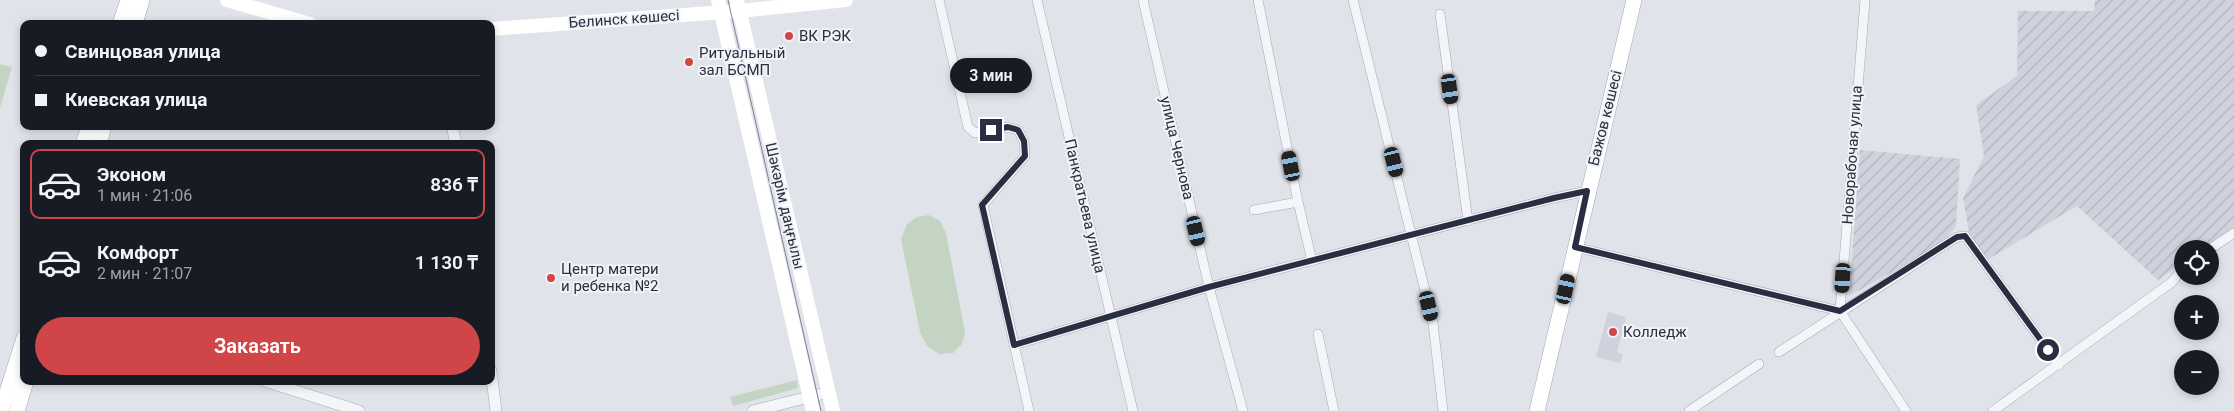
<!DOCTYPE html>
<html lang="ru">
<head>
<meta charset="utf-8">
<style>
	:root { --surface:#171b24; --page:#20242c; --text:#f1f3f6; --muted:#9ea1a6; --line:#363941; --accent:#d04548 }
	body { margin:0; font-family:Roboto,sans-serif; background:var(--page); color:var(--text); height:100vh; display:flex; flex-direction:column; font-size:19px; white-space:nowrap }
	* { box-sizing:border-box; margin:0 }
	p { font-size:16px; color:var(--muted) }
	.icon { flex:none; width:28px; height:28px; fill:none; stroke:currentColor; stroke-width:2; stroke-linecap:round; stroke-linejoin:round }
	.map { position:relative; flex:1; overflow:hidden }
	.sheet { position:absolute; left:20px; top:140px; width:475px; height:245px; display:flex; flex-direction:column; background:var(--surface); border-radius:10px; box-shadow:0 2px 8px #0003 }
	.sheet>* { flex:none }
	.top-card { position:absolute; left:20px; top:20px; width:475px; height:110px; border-radius:10px; box-shadow:0 2px 8px #0003; display:grid; align-content:center; height:110px; padding:0 15px; background:var(--surface) }
	.controls { position:absolute; left:2174px; top:240px; display:grid; gap:10px }
	.controls a { display:grid; place-items:center; width:45px; height:45px; border-radius:50%; background:var(--surface); box-shadow:0 2px 8px #0003; font-size:25px }
	.end { position:absolute; width:22px; height:22px; margin:-11px; border:6px solid #292f42; background:#fff; box-shadow:0 0 0 2px #fff }
	.from { border-radius:50% }
	.bubble { position:absolute; height:35px; border-radius:18px; background:var(--surface); box-shadow:0 2px 8px #0003; font-size:16px; font-weight:600; line-height:35px; text-align:center }
	.car { position:absolute; width:15px; height:30px; margin:-15px -8px; border-radius:6px; box-shadow:0 0 4px 1px #0007; background:linear-gradient(#222 24%,#8ab4d8 0 40%,#222 0 76%,#8ab4d8 0 86%,#222 0) }
	.top-card b { display:flex; align-items:center; gap:18px; height:48px; font-size:19px }
	.top-card b+b { border-top:1px solid var(--line) }
	.top-card i { width:12px; height:12px; background:var(--text) }
	ul { padding:9px 0 0; list-style:none }
	li { display:flex; align-items:center; gap:15px; height:70px; margin:0 10px 8px; padding:0 5px; border:2px solid transparent; border-radius:10px }
	li div { flex:1 }
	li b { display:block; font-size:19px }
	li em { font-style:normal; font-weight:600 }
	li.on { border-color:var(--accent) }
	li>.icon { width:45px; height:45px; stroke-width:1.5 }
	.cta { display:flex; gap:10px; margin-top:auto; padding:10px 15px }
	.cta a { flex:1; height:58px; border-radius:30px; background:var(--accent); color:#fff; font-size:20px; font-weight:600; line-height:58px; text-align:center }
	.map>svg:first-child { display:block }
</style>
</head>
<body>
<div class="map">
<svg width="2234" height="411" viewBox="0 0 2234 411">
	<defs>
		<pattern id="industrial-furrows" width="10" height="10" patternUnits="userSpaceOnUse" patternTransform="scale(1.25)"><rect width="10" height="10" fill="#cfd2dc"/><path d="M-1 1l2-2M0 10L10 0M9 11l2-2" fill="none" stroke="#b2b5be"/></pattern>
	</defs>
	<rect width="100%" height="100%" fill="#e1e3ea"/>
	<path fill="#cfd2dc" d="M 1608,312 L 1626,317 L 1617,352 L 1623,354 L 1620,363 L 1596,357 Z"/>
	<path fill="url(#industrial-furrows)" d="M 2095,0 L 2234,0 L 2234,227 L 2203,249 L 2182,249 L 2182,263 L 2158,280 L 2077,206 L 1987,260 L 1970,239 L 1963,198 L 1984,156 L 1976,105 L 2017,76 L 2018,11 L 2094,11 Z
		M 1860,150 L 1960,159 L 1956,226 L 1946,239 L 1926,253 L 1849,296 Z"/>
	<path fill="#c4d4c2" d="M 0,64 L 12,67 L 0,108 Z
		M 929,215 L 940,221 L 946,233 L 965,332 L 962,344 L 953,353 L 939,354 L 927,346 L 920,332 L 901,239 L 907,224 L 917,217 Z
		M 797,380 L 798,388 L 733,406 L 730,397 Z"/>
	<g fill="none" stroke-linecap="round" stroke-linejoin="round">
		<defs>
			<path id="minor" d="M 939,0 L 968,127 L 975,133 L 1007,127 L 1018,130 L 1024,141 L 1025,156 L 983,205 L 1029,411
				M 1037,0 L 1133,411
				M 1143,0 L 1209,287 L 1243,411
				M 1258,0 L 1298,202 L 1312,261
				M 1353,0 L 1433,323 L 1443,411
				M 1440,14 L 1468,221
				M 1254,210 L 1298,202
				M 1575,247 L 1840,311
				M 2210,249 L 2234,233
				M 1840,311 L 1865,0
				M 1840,311 L 1906,411
				M 1318,334 L 1334,411
				M 1014,345 L 1209,287 L 1554,198 L 1587,191
				M 1779,352 L 1957,237 L 1965,236 L 2059,365
				M 1689,411 L 1759,364
				M 1993,411 L 2172,282 L 2182,269"/>
			<path id="tertiary" d="M 452,126 L 456,144
				M 491,371 L 496,411
				M 265,381 L 359,411
				M 753,411 L 829,392"/>
			<path id="primary" d="M 120,24 L 128,0
				M 135,24 L 142,0
				M 83,144 L 89,126
				M 99,144 L 104,126
				M 1,411 L 24,338
				M 17,411 L 26,381
				M 1537,411 L 1634,0"/>
		</defs>
		<use href="#minor" stroke="#a6a9b4" stroke-width="10"/>
		<use href="#tertiary" stroke="#a6a9b4" stroke-width="12"/>
		<use href="#primary" stroke="#a0a6b6" stroke-width="16"/>
		<use href="#minor" stroke="#f4f5f8" stroke-width="9"/>
		<use href="#tertiary" stroke="#f4f5f8" stroke-width="11"/>
		<path stroke="#fff" stroke-width="14" d="M 227,0 L 310,24
			M 718,0 L 813,411
			M 737,0 L 833,411
			M 491,29 L 739,11 L 846,0"/>
		<use href="#primary" stroke="#fff" stroke-width="15"/>
		<path stroke="#7a8194" stroke-width="1" d="M 728,0 L 821,411"/>
	</g>
	<g fill="none" stroke-linecap="round" stroke-linejoin="round">
		<path stroke="#292f42" stroke-width="6" d="M 991,130 L 1008,127 L 1018,130 L 1024,141 L 1025,156 L 982,205 L 1014,345 L 1209,287 L 1554,198 L 1587,191 L 1575,247 L 1840,311 L 1957,237 L 1965,236 L 2048,350"/>
	</g>
	<g fill="#d04548" stroke="#f1f3f7" stroke-width="2">
		<circle cx="789" cy="36" r="5"/>
		<circle cx="689" cy="62" r="5"/>
		<circle cx="551" cy="278" r="5"/>
		<circle cx="1613" cy="332" r="5"/>
	</g>
	<g text-anchor="middle" stroke-width="4" stroke-linejoin="round" paint-order="stroke">
		<g font-size="15" fill="#292f42" stroke="#f1f3f7">
			<text transform="translate(624 19) rotate(-4)" y="5">Белинск көшесі</text>
			<text transform="translate(1605 118) rotate(-76)" y="5">Бажов көшесі</text>
			<text transform="translate(1177 148) rotate(77)" y="5">улица Чернова</text>
			<text transform="translate(1852 155) rotate(-86)" y="5">Новорабочая улица</text>
			<text transform="translate(785 206) rotate(77)" y="5">Шәкәрім даңғылы</text>
			<text transform="translate(1085 206) rotate(77)" y="5">Панкратьева улица</text>
		</g>
		<g font-size="15" fill="#292f42" stroke="#f1f3f7" text-anchor="start">
			<text x="799" y="41">ВК РЭК</text>
			<text x="699" y="58">Ритуальный<tspan x="699" dy="17">зал БСМП</tspan></text>
			<text x="561" y="274">Центр матери<tspan x="561" dy="17">и ребенка №2</tspan></text>
			<text x="1623" y="337">Колледж</text>
		</g>
	</g>
</svg>
<div class="controls">
<a><svg class="icon" aria-label="locate" viewBox="0 0 24 24"><circle cx="12" cy="12" r="6"/><path d="M12 2v4M12 18v4M2 12h4M18 12h4"/></svg></a>
<a>+</a>
<a>−</a>
</div>
<i class="end from" style="left:2048px;top:350px"></i>
<i class="end" style="left:991px;top:130px"></i>
<div class="bubble" style="left:950px;top:58px;width:82px">3 мин</div>
<i class="car" style="left:1450px;top:89px;rotate:172deg"></i>
<i class="car" style="left:1394px;top:162px;rotate:166deg"></i>
<i class="car" style="left:1291px;top:166px;rotate:349deg"></i>
<i class="car" style="left:1196px;top:231px;rotate:167deg"></i>
<i class="car" style="left:1843px;top:278px;rotate:184deg"></i>
<i class="car" style="left:1566px;top:289px;rotate:12deg"></i>
<i class="car" style="left:1429px;top:306px;rotate:167deg"></i>
<div class="top-card">
<b><i class="from"></i>Свинцовая улица</b>
<b><i></i>Киевская улица</b>
</div>
<section class="sheet">
<ul>
<li class="on"><svg class="icon" aria-label="car" viewBox="0 0 24 24"><path d="M5 17H2v-5l4-1 3-4h7l3 4 3 1v5h-3M9 17h6M6 11h13"/><circle cx="7" cy="17" r="2"/><circle cx="17" cy="17" r="2"/></svg><div><b>Эконом</b><p>1 мин · 21:06</p></div><em>836 ₸</em></li>
<li><svg class="icon" aria-label="car" viewBox="0 0 24 24"><path d="M5 17H2v-5l4-1 3-4h7l3 4 3 1v5h-3M9 17h6M6 11h13"/><circle cx="7" cy="17" r="2"/><circle cx="17" cy="17" r="2"/></svg><div><b>Комфорт</b><p>2 мин · 21:07</p></div><em>1 130 ₸</em></li>
</ul>
<div class="cta"><a>Заказать</a></div>
</section>
</div>
</body>
</html>
